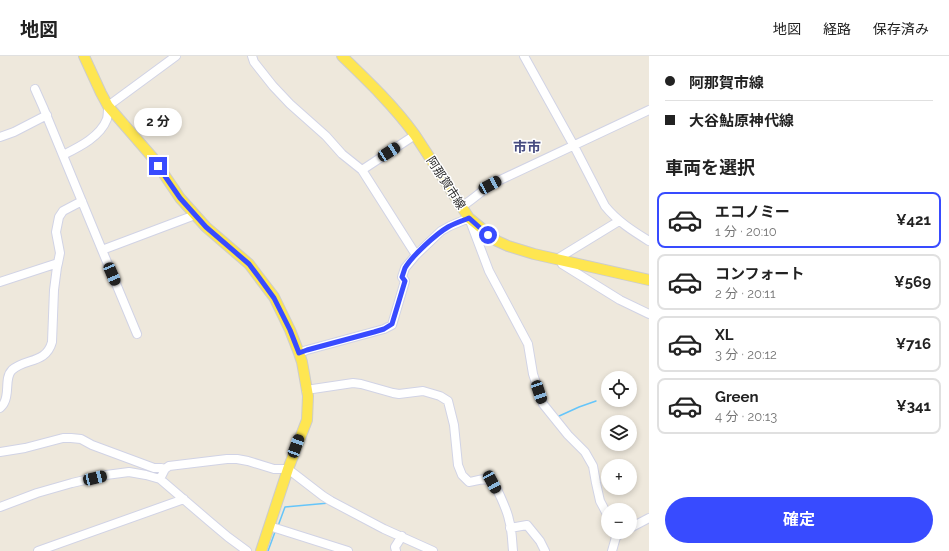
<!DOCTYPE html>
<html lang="ja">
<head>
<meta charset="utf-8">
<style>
	:root { --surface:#fff; --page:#f6f6f6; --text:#222; --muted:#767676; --line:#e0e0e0; --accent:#384bff }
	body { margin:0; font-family:Raleway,"Noto Sans JP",sans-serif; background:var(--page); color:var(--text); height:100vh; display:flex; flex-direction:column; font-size:15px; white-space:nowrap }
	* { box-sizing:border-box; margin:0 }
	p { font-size:13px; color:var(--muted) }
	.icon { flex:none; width:22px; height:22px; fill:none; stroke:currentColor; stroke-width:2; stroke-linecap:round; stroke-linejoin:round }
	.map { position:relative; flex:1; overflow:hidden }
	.side { display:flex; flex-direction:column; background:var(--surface); width:300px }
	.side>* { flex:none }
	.guide { display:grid; align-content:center; height:88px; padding:0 16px; background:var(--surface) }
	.fabs { position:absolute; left:601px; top:315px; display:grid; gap:8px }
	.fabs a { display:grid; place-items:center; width:36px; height:36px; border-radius:50%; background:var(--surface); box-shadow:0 2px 6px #0003; font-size:20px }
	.end { position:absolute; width:18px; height:18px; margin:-9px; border:5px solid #384bff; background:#fff; box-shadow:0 0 0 2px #fff }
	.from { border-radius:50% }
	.bubble { position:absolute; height:28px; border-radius:14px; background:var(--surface); box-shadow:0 2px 6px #0003; font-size:13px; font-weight:700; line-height:28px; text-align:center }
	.car { position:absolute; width:12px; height:24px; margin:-12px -6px; border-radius:5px; box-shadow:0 0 3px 1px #0007; background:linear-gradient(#222 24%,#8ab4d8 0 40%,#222 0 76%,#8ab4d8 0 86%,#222 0) }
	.guide b { display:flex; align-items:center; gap:14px; height:38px; font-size:15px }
	.guide b+b { border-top:1px solid var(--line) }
	.guide i { width:10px; height:10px; background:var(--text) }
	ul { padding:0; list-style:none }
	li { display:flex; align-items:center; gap:12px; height:56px; margin:0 8px 6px; padding:0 8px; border:2px solid var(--line); border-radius:8px }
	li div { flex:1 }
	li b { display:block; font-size:15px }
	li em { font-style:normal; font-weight:700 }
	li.selected { border-color:var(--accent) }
	li>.icon { width:36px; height:36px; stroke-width:1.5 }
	h2 { padding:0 16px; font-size:18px; line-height:48px }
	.action { display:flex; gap:8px; margin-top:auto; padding:8px 16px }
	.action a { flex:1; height:46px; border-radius:24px; background:var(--accent); color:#fff; font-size:16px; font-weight:700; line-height:46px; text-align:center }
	header { display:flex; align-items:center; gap:24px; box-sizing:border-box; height:56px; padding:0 20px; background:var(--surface); border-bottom:1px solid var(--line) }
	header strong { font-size:19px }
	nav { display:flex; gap:22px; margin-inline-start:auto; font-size:14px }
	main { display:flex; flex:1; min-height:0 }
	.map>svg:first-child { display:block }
</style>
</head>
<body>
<header>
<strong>地図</strong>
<nav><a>地図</a><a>経路</a><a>保存済み</a></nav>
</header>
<main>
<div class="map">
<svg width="649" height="495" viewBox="0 0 649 495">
	<rect width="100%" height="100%" fill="#eee8dc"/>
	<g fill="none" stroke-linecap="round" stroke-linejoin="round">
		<path stroke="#65c5fa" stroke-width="1.5" d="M 557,361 L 579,351 L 596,345
			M 278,470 L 285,451 L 329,447
			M 268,495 L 275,476"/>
		<defs>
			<path id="minor" d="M 252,0 L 254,6 L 273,30 L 290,48 L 326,80 L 342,98 L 362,114 L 416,199
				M 524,0 L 574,90 L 605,150 C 617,165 633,175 649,185
				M 35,33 L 43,51 L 102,194 L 137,278
				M 0,81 L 14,76 L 47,59
				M 63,99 C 79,91 100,81 107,63 C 108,59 108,54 108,50 L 176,0
				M 362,114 L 415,79
				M 461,151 C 474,143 484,132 498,125 L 649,54
				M 102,194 L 195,159
				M 557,203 L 619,165
				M 560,204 L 562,208 L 620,244 L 649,258
				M 0,226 L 58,207
				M 299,297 L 307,294 L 384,273 L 392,269 L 405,225 L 402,221 L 405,212 L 416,199 L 441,175 L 450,170 L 469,162 L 489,215 L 528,288 L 533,318 L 543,348 L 568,379 L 585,396 L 593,410 L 596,427 L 600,445 L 608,460
				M 306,334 L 353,327 L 361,328 L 393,337 L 399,338 L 423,335 L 440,340 L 448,345 L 454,369 L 458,409 L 462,419 L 469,426 C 476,425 485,421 491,425 C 496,428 508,457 509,464 C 512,473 512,485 513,495
				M 0,352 C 1,351 4,348 4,347 C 10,337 4,322 12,314 C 25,302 46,308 52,286 L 54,234 L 57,211 L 58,207 L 60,197 L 56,176 L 59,161 L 63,155 L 82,145
				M 0,396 L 25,392 L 63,382 L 71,382 L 81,383 L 92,389 L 154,412 L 161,412 L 165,413
				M 160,423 L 165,413 L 169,410 L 227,403 L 237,403 L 248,405 L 274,413 L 288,413 L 323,440 L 331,445 L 384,473 L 433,495
				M 0,451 L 37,437 L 72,427 L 106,419 L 129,416 L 146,419 L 160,423 L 209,465 L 228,481 L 247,495
				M 269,470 L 348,495
				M 510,472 L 527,469 L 540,485 L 545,495
				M 630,472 L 649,462
				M 38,495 L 184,443
				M 396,495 L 395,491 L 402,480
				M 612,495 L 616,481 L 623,476"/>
			<path id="major" d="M 84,0 L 101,37 L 108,50 L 153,102 L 180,142 L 206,171 L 249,208 L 258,220 L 274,241 L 290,274 L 299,297 L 302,306 L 308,340 L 307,364 L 288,413 L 261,495
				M 342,0 C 368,25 394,50 415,79 L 469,162 L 497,185 L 508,190 L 534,198 L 649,224"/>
		</defs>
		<use href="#minor" stroke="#d1d3e5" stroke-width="10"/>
		<use href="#major" stroke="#ccc" stroke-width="12"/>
		<use href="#minor" stroke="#fff" stroke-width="8"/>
		<use href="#major" stroke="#fee651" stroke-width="10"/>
	</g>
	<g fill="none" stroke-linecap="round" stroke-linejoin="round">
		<path stroke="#384bff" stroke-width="5" d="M 158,110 L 180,142 L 206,171 L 249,208 L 258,220 L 274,242 L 290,274 L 299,297 L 307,294 L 374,276 L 384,273 L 392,268 L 405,225 L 402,221 C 403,218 404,215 405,212 C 412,200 436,178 448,171 C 455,167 462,165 469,162 L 488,179"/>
	</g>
	<g text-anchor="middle" stroke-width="3" stroke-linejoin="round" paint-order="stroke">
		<g font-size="12" fill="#2b2b2b" stroke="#fff">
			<text transform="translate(446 127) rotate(57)" y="4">阿那賀市線</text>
		</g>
		<g font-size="14" font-weight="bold" fill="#474c81" stroke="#fff">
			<text x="527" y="96">市市</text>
		</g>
	</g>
</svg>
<div class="fabs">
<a><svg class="icon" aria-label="locate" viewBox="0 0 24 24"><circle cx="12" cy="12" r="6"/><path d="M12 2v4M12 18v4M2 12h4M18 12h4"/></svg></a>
<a><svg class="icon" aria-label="layers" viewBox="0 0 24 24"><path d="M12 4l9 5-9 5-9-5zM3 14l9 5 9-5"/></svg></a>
<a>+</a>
<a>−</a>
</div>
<i class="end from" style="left:488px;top:179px"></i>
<i class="end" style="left:158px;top:110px"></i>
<div class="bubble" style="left:134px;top:52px;width:48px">2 分</div>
<i class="car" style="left:389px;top:96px;rotate:57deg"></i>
<i class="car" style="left:490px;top:129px;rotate:62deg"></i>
<i class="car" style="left:112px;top:218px;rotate:157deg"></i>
<i class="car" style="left:539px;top:336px;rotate:162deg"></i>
<i class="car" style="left:296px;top:390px;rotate:20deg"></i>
<i class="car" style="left:95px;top:422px;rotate:77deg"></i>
<i class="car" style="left:492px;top:426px;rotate:152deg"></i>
</div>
<section class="side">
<div class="guide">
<b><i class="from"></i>阿那賀市線</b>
<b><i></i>大谷鮎原神代線</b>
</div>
<h2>車両を選択</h2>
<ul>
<li class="selected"><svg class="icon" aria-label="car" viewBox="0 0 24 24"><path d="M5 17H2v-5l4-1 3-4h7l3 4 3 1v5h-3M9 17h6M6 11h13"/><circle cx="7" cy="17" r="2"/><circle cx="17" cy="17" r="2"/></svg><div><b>エコノミー</b><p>1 分 · 20:10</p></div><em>¥421</em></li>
<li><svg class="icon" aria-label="car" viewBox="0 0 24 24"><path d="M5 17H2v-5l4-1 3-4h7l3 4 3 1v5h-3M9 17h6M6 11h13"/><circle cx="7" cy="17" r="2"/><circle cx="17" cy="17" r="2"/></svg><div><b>コンフォート</b><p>2 分 · 20:11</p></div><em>¥569</em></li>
<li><svg class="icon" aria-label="car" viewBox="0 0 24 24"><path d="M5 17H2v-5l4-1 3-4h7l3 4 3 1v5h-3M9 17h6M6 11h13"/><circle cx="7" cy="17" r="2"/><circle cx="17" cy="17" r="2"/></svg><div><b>XL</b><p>3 分 · 20:12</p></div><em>¥716</em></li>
<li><svg class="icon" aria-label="car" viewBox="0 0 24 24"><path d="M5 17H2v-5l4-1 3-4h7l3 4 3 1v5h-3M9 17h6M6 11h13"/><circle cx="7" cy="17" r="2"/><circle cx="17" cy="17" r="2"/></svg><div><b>Green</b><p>4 分 · 20:13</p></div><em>¥341</em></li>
</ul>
<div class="action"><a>確定</a></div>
</section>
</main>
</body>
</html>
